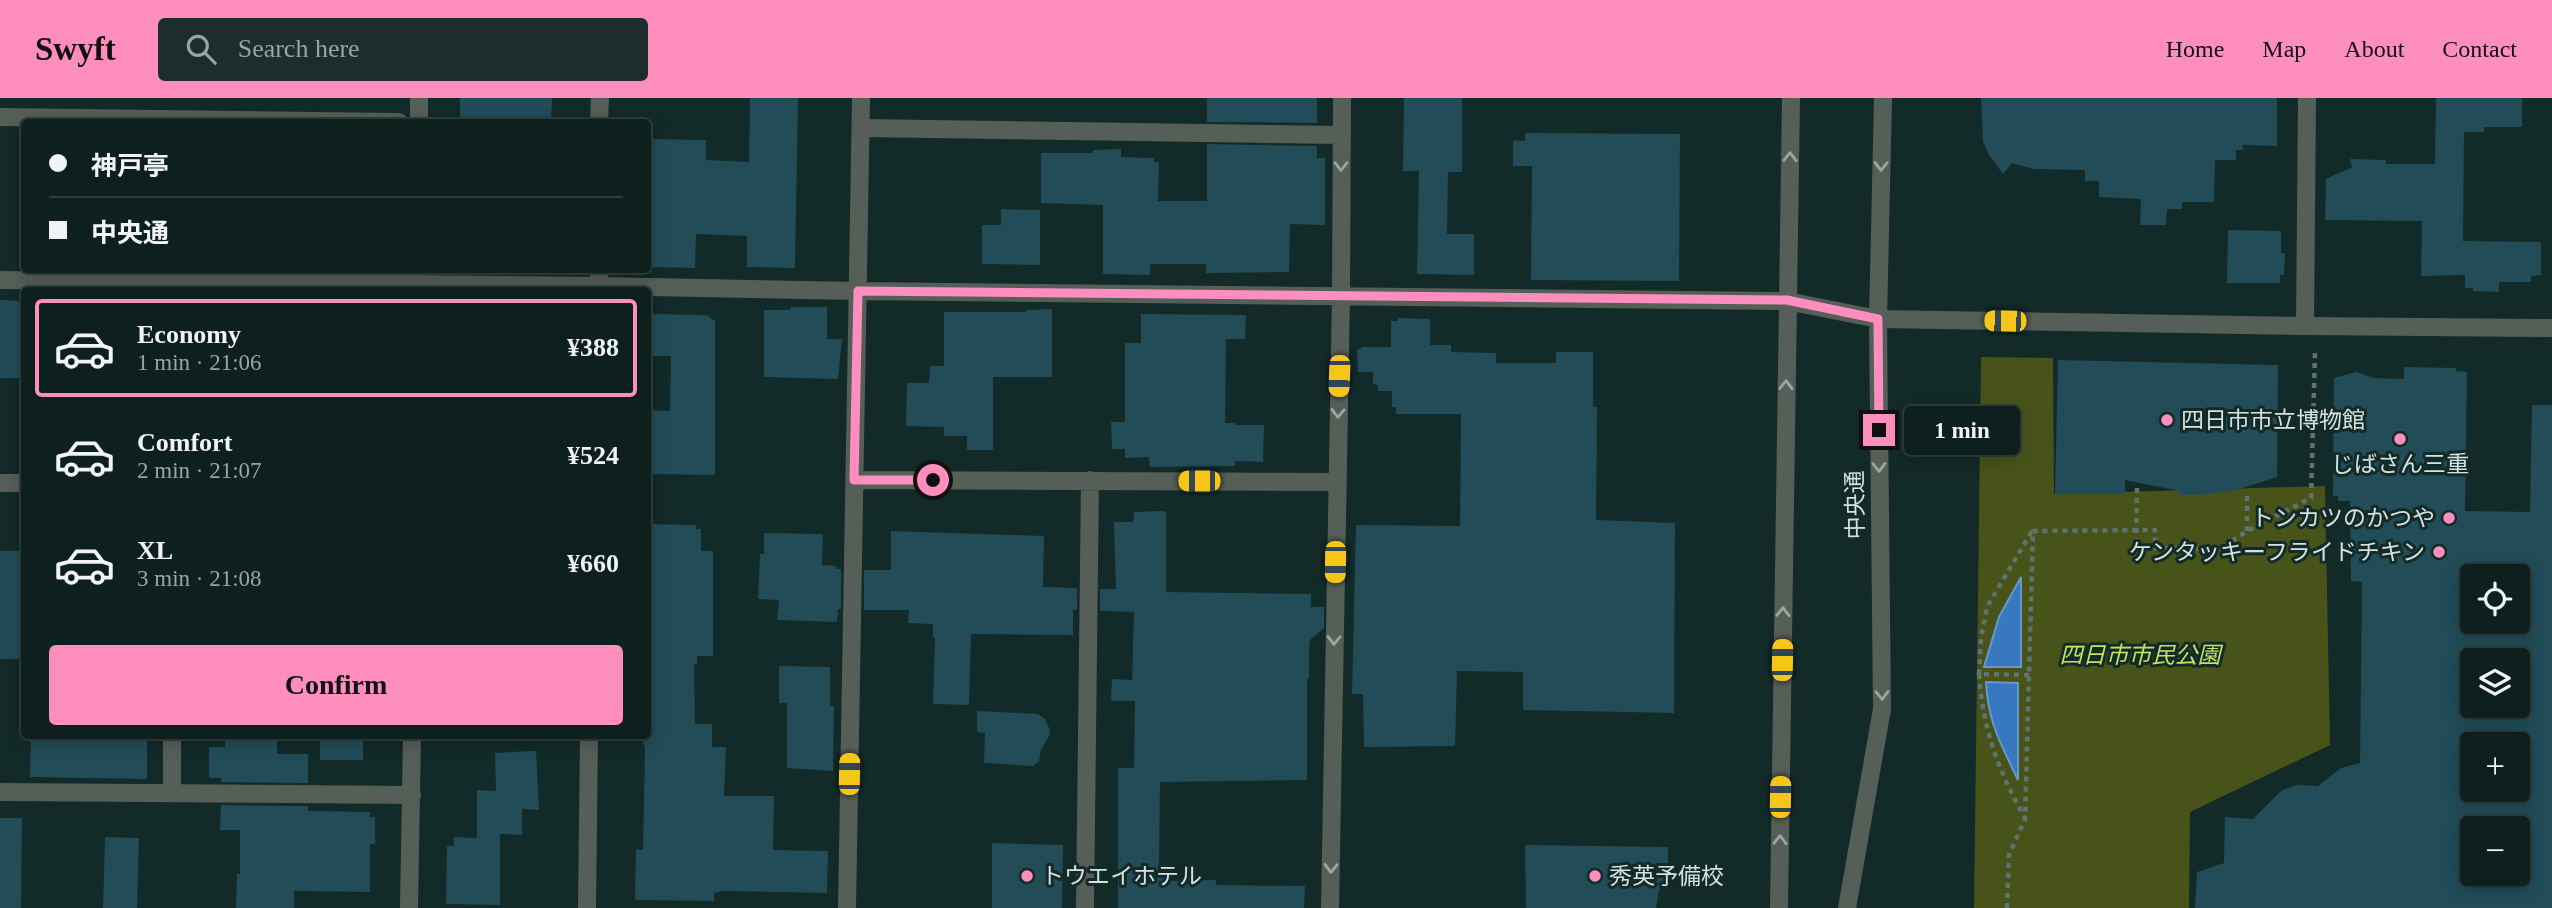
<!DOCTYPE html>
<html lang="en">
<head>
<meta charset="utf-8">
<style>
	:root { --surface:#0e201e; --page:#1c2d2b; --text:#f1f3f6; --muted:#9ba3a4; --line:#2e3e3c; --accent:#fd8ebe }
	body { margin:0; font-family:"Times New Roman","Noto Sans JP",serif; background:var(--page); color:var(--text); height:100vh; display:flex; flex-direction:column; font-size:26px; white-space:nowrap }
	* { box-sizing:border-box; margin:0 }
	p { font-size:23px; color:var(--muted) }
	.icon { flex:none; width:38px; height:38px; fill:none; stroke:currentColor; stroke-width:2; stroke-linecap:round; stroke-linejoin:round }
	.map { position:relative; flex:1; overflow:hidden }
	.side { position:absolute; left:21px; top:189px; width:630px; height:452px; display:flex; flex-direction:column; background:var(--surface); border-radius:7px; box-shadow:0 4px 18px #0003,0 0 0 2px var(--line) }
	.side>* { flex:none }
	.banner { position:absolute; left:21px; top:21px; width:630px; height:154px; border-radius:7px; box-shadow:0 4px 18px #0003,0 0 0 2px var(--line); display:grid; align-content:center; height:154px; padding:0 28px; background:var(--surface) }
	.controls { position:absolute; left:2460px; top:466px; display:grid; gap:14px }
	.controls a { display:grid; place-items:center; width:70px; height:70px; border-radius:7px; background:var(--surface); box-shadow:0 4px 18px #0003,0 0 0 2px var(--line); font-size:35px }
	.end { position:absolute; width:32px; height:32px; margin:-16px; border:9px solid #fd8ebe; background:#111; box-shadow:0 0 0 4px #111 }
	.from { border-radius:50% }
	.bubble { position:absolute; height:49px; border-radius:7px; background:var(--surface); box-shadow:0 4px 18px #0003,0 0 0 2px var(--line); font-size:23px; font-weight:700; line-height:49px; text-align:center }
	.car { position:absolute; width:21px; height:42px; margin:-21px -10px; border-radius:9px; box-shadow:0 0 5px 2px #0007; background:linear-gradient(#f5c518 24%,#345 0 40%,#f5c518 0 76%,#345 0 86%,#f5c518 0) }
	.banner b { display:flex; align-items:center; gap:24px; height:66px; font-size:26px }
	.banner b+b { border-top:2px solid var(--line) }
	.banner i { width:18px; height:18px; background:var(--text) }
	ul { padding:12px 0 0; list-style:none }
	li { display:flex; align-items:center; gap:21px; height:98px; margin:0 14px 10px; padding:0 14px; border:4px solid transparent; border-radius:7px }
	li div { flex:1 }
	li b { display:block; font-size:26px }
	li em { font-style:normal; font-weight:700 }
	li.on { border-color:var(--accent) }
	li>.icon { width:63px; height:63px; stroke-width:1.5 }
	.primary-button { display:flex; gap:14px; margin-top:auto; padding:14px 28px }
	.primary-button a { flex:1; height:80px; border-radius:7px; background:var(--accent); color:#111; font-size:28px; font-weight:700; line-height:80px; text-align:center }
	header { display:flex; align-items:center; gap:42px; box-sizing:border-box; height:98px; padding:0 35px; background:var(--accent); color:#111 }
	header strong { font-size:33px }
	nav { display:flex; gap:38px; margin-inline-start:auto; font-size:24px }
	.search { width:490px; height:63px; background:var(--page); display:flex; align-items:center; gap:18px; box-sizing:border-box; padding:0 24px; border-radius:7px; color:var(--muted); font-size:26px }
	.map>svg:first-child { display:block }
</style>
</head>
<body>
<header>
<strong>Swyft</strong>
<div class="search"><svg class="icon" aria-label="search" viewBox="0 0 24 24"><circle cx="10" cy="10" r="6"/><path d="M15 15l6 6"/></svg>Search here</div>
<nav><a>Home</a><a>Map</a><a>About</a><a>Contact</a></nav>
</header>
<div class="map">
<svg width="2552" height="810" viewBox="0 0 2552 810">
	<rect width="100%" height="100%" fill="#122a28"/>
	<path fill="#48531a" d="M 1981,259 L 2053,260 L 2054,396 L 2325,388 L 2330,647 L 2190,714 L 2189,810 L 1974,810 Z"/>
	<path fill="#3778c0" stroke="#6698c9" stroke-width="2" d="M 2021,479 L 2021,569 L 1984,569 L 1999,519 Z
		M 1986,584 L 2018,585 L 2018,682 C 2001,646 1988,625 1986,584 Z"/>
	<path fill="#214c58" fill-rule="evenodd" d="M 460,0 L 552,0 L 551,24 L 460,24 Z
		M 750,0 L 798,0 L 795,170 L 747,169 L 747,138 L 696,136 L 695,170 L 648,169 L 648,41 L 706,42 L 706,62 L 749,64 Z
		M 1207,0 L 1317,0 L 1317,25 L 1207,24 Z
		M 1404,0 L 1462,0 L 1462,74 L 1448,74 L 1447,136 L 1474,136 L 1474,177 L 1417,176 L 1419,73 L 1403,73 Z
		M 1981,0 L 2277,0 L 2277,48 L 2242,47 L 2243,52 L 2236,52 L 2236,62 L 2215,62 L 2214,104 L 2182,104 L 2182,111 L 2167,111 L 2166,127 L 2140,127 L 2141,101 L 2099,99 L 2099,83 L 2085,83 L 2085,72 L 2033,71 L 2012,65 L 2003,76 L 1989,57 L 1983,44 Z
		M 2436,0 L 2522,0 L 2522,29 L 2484,29 L 2484,34 L 2464,34 L 2463,143 L 2541,144 L 2541,177 L 2531,178 L 2531,184 L 2499,184 L 2499,194 L 2473,193 L 2473,190 L 2465,190 L 2465,177 L 2421,178 L 2422,123 L 2325,122 L 2326,81 L 2352,69 L 2350,61 L 2386,62 L 2386,66 L 2435,66 Z
		M 1525,35 L 1680,36 L 1679,183 L 1531,182 L 1532,68 L 1513,68 L 1513,42 L 1525,43 Z
		M 1207,46 L 1317,48 L 1317,60 L 1325,60 L 1325,127 L 1290,126 L 1289,174 L 1206,175 L 1206,166 L 1150,166 L 1150,177 L 1103,176 L 1103,107 L 1041,105 L 1041,55 L 1093,55 L 1093,52 L 1121,51 L 1121,59 L 1154,60 L 1154,64 L 1159,64 L 1158,103 L 1207,103 Z
		M 1001,111 L 1040,112 L 1040,167 L 982,166 L 982,127 L 1001,127 Z
		M 2228,132 L 2281,133 L 2281,155 L 2285,155 L 2284,177 L 2280,177 L 2280,185 L 2227,185 Z
		M 0,202 L 24,203 L 24,280 L 0,280 Z
		M 791,209 L 827,209 L 827,241 L 842,241 L 838,281 L 764,279 L 764,212 L 790,212 Z
		M 1052,211 L 1052,279 L 993,279 L 993,352 L 967,352 L 967,338 L 944,338 L 944,329 L 906,328 L 907,285 L 929,285 L 930,268 L 944,268 L 944,214 L 1026,214 L 1026,212 Z
		M 648,216 L 707,217 L 715,223 L 715,377 L 648,376 L 648,312 L 670,313 L 671,258 L 648,258 Z
		M 1141,216 L 1246,217 L 1245,241 L 1226,241 L 1225,325 L 1235,325 L 1235,327 L 1264,327 L 1263,364 L 1235,363 L 1235,368 L 1150,369 L 1149,359 L 1125,360 L 1125,351 L 1112,351 L 1111,324 L 1125,324 L 1125,245 L 1141,245 Z
		M 1398,220 L 1430,221 L 1430,247 L 1451,247 L 1451,254 L 1496,255 L 1496,265 L 1556,265 L 1556,254 L 1593,254 L 1593,309 L 1597,309 L 1596,422 L 1675,425 L 1674,615 L 1523,612 L 1523,574 L 1457,573 L 1455,648 L 1364,649 L 1363,596 L 1352,596 L 1356,427 L 1460,428 L 1461,316 L 1396,316 L 1396,309 L 1392,309 L 1392,293 L 1378,293 L 1378,287 L 1373,286 L 1373,274 L 1358,274 L 1357,251 L 1361,251 L 1361,249 L 1391,249 L 1391,223 L 1398,223 Z
		M 2058,262 L 2278,267 L 2277,379 L 2233,393 L 2199,397 L 2179,397 L 2179,393 L 2125,382 L 2125,396 L 2055,396 Z
		M 2404,269 L 2456,270 L 2456,273 L 2467,274 L 2465,413 L 2530,414 L 2532,307 L 2552,307 L 2552,810 L 2195,810 L 2197,774 L 2224,765 L 2225,719 L 2253,721 L 2282,692 L 2297,687 L 2318,688 L 2341,670 L 2360,665 L 2362,484 L 2351,483 L 2350,403 L 2338,403 L 2338,398 L 2333,398 L 2334,280 L 2356,274 L 2373,280 L 2404,281 ZM 2473,478 L 2518,478 L 2518,523 L 2473,523 ZM 2473,562 L 2518,562 L 2518,607 L 2473,607 ZM 2473,646 L 2518,646 L 2518,691 L 2473,691 ZM 2473,730 L 2518,730 L 2518,775 L 2473,775 Z
		M 1162,413 L 1166,414 L 1166,494 L 1311,496 L 1311,509 L 1324,509 L 1324,530 L 1310,542 L 1309,551 L 1309,581 L 1307,581 L 1307,682 L 1160,684 L 1159,767 L 1167,767 L 1167,783 L 1216,782 L 1216,787 L 1305,788 L 1304,810 L 1118,810 L 1118,670 L 1134,670 L 1135,603 L 1111,603 L 1112,581 L 1132,582 L 1134,514 L 1100,513 L 1100,491 L 1116,491 L 1114,424 L 1133,424 L 1134,414 Z
		M 648,426 L 696,427 L 696,431 L 701,431 L 701,453 L 713,453 L 713,558 L 697,558 L 697,566 L 694,566 L 695,626 L 712,626 L 712,649 L 726,649 L 724,698 L 774,698 L 773,752 L 828,753 L 827,795 L 722,793 L 714,795 L 714,803 L 635,802 L 636,751 L 643,752 L 645,651 L 641,637 L 648,637 Z
		M 891,433 L 1044,438 L 1043,489 L 1077,490 L 1077,512 L 1073,512 L 1073,537 L 971,536 L 969,607 L 933,606 L 935,540 L 933,540 L 933,526 L 908,525 L 909,512 L 864,512 L 864,472 L 891,472 Z
		M 764,435 L 823,436 L 822,467 L 836,468 L 836,471 L 841,471 L 841,511 L 838,511 L 837,524 L 777,522 L 779,502 L 758,501 L 760,456 L 764,456 Z
		M 0,453 L 24,453 L 24,561 L 0,561 Z
		M 779,568 L 830,569 L 830,608 L 834,608 L 833,673 L 787,670 L 787,605 L 779,605 Z
		M 977,613 L 1038,616 L 1045,621 L 1050,632 L 1049,638 L 1041,652 L 1039,663 L 1033,668 L 984,665 L 985,635 L 977,634 Z
		M 31,637 L 147,637 L 147,681 L 30,679 Z
		M 225,637 L 277,637 L 277,656 L 308,656 L 308,685 L 221,684 L 221,680 L 209,680 L 209,649 L 225,649 Z
		M 325,637 L 363,637 L 363,662 L 320,662 L 320,640 L 325,640 Z
		M 536,653 L 539,712 L 522,711 L 522,737 L 500,736 L 500,807 L 446,806 L 447,748 L 454,748 L 454,739 L 477,740 L 477,692 L 496,693 L 495,655 Z
		M 221,707 L 308,708 L 308,713 L 370,714 L 370,719 L 375,719 L 375,746 L 370,746 L 370,794 L 294,793 L 294,810 L 236,810 L 237,776 L 240,776 L 240,732 L 220,732 Z
		M 0,720 L 22,720 L 21,810 L 0,810 Z
		M 105,739 L 139,740 L 137,810 L 103,810 Z
		M 992,745 L 1063,747 L 1062,810 L 992,810 Z
		M 1525,747 L 1668,749 L 1668,774 L 1659,792 L 1656,810 L 1526,810 Z"/>
	<g fill="none" stroke-linecap="round" stroke-linejoin="round">
		<path stroke="#5f7371" stroke-width="4.5" stroke-dasharray="5 5" stroke-linecap="butt" d="M 2137,390 L 2136,450 L 2155,450
			M 2247,433 L 2247,398
			M 1979,576 C 1983,632 1998,672 2025,720
			M 2029,577 L 1979,576 L 1981,540 L 1987,509 L 2032,433
			M 2007,810 L 2009,757 L 2025,721 L 2033,433 L 2155,432 L 2155,450 L 2220,451 L 2247,433 L 2311,400 L 2315,253"/>
		<path stroke="#565e58" stroke-width="18" d="M 0,19 L 399,24
			M 419,24 L 419,0
			M 861,30 L 1341,37
			M 416,192 L 416,172
			M 599,192 L 599,188 L 858,193 L 1787,203 L 1878,221 L 2305,228 L 2307,0
			M 854,382 L 1336,384
			M 0,385 L 24,385
			M 0,694 L 412,697
			M 172,695 L 172,637
			M 409,810 L 412,637
			M 587,810 L 589,637
			M 847,810 L 861,0
			M 1085,810 L 1090,382
			M 1330,810 L 1341,198 L 1342,0"/>
		<path stroke="#565e58" stroke-width="18" d="M 599,24 L 600,0
			M 0,182 L 599,188 L 599,172
			M 2305,228 L 2552,230
			M 1779,810 L 1791,0
			M 1847,810 L 1882,611 L 1878,221 L 1883,0"/>
	</g>
	<defs><path id="oneway-chevron" d="M-2-3.5L2.5 0L-2 3.5" fill="none" stroke-width="1.6" stroke-linecap="round" stroke-linejoin="round" transform="scale(1.75)"/></defs>
	<g stroke="#9ba6a2">
		<use href="#oneway-chevron" transform="translate(1790 59) rotate(-89)"/>
		<use href="#oneway-chevron" transform="translate(1341 68) rotate(90)"/>
		<use href="#oneway-chevron" transform="translate(1881 68) rotate(91)"/>
		<use href="#oneway-chevron" transform="translate(1786 287) rotate(-89)"/>
		<use href="#oneway-chevron" transform="translate(1338 315) rotate(91)"/>
		<use href="#oneway-chevron" transform="translate(1879 369) rotate(89)"/>
		<use href="#oneway-chevron" transform="translate(1783 514) rotate(-89)"/>
		<use href="#oneway-chevron" transform="translate(1334 542) rotate(91)"/>
		<use href="#oneway-chevron" transform="translate(1882 597) rotate(89)"/>
		<use href="#oneway-chevron" transform="translate(1780 742) rotate(-89)"/>
		<use href="#oneway-chevron" transform="translate(1331 770) rotate(91)"/>
	</g>
	<g fill="none" stroke-linecap="round" stroke-linejoin="round">
		<path stroke="#fd8ebe" stroke-width="9" d="M 933,382 L 854,382 L 858,193 L 1787,202 L 1878,221 L 1879,332"/>
	</g>
	<g fill="#fd8ebe" stroke="#122a28" stroke-width="2.5">
		<circle cx="2167" cy="322" r="7"/>
		<circle cx="2400" cy="341" r="7"/>
		<circle cx="2449" cy="420" r="7"/>
		<circle cx="2439" cy="454" r="7"/>
		<circle cx="1027" cy="778" r="7"/>
		<circle cx="1595" cy="778" r="7"/>
	</g>
	<g text-anchor="middle" stroke-width="6" stroke-linejoin="round" paint-order="stroke">
		<g font-size="23" fill="#d3e1df" stroke="#122a28" text-anchor="start">
			<text x="2181" y="330">四日市市立博物館</text>
			<text x="2400" y="374" text-anchor="middle">じばさん三重</text>
			<text x="2435" y="428" text-anchor="end">トンカツのかつや</text>
			<text x="2425" y="462" text-anchor="end">ケンタッキーフライドチキン</text>
			<text x="1041" y="786">トウエイホテル</text>
			<text x="1609" y="786">秀英予備校</text>
		</g>
		<g font-size="23" fill="#d3e1df" stroke="#122a28">
			<text transform="translate(1855 407) rotate(-91)" y="8">中央通</text>
		</g>
		<g font-size="23" font-style="italic" fill="#c7e15d" stroke="#122a28">
			<text x="2140" y="565">四日市市民公園</text>
		</g>
	</g>
</svg>
<div class="controls">
<a><svg class="icon" aria-label="locate" viewBox="0 0 24 24"><circle cx="12" cy="12" r="6"/><path d="M12 2v4M12 18v4M2 12h4M18 12h4"/></svg></a>
<a><svg class="icon" aria-label="layers" viewBox="0 0 24 24"><path d="M12 4l9 5-9 5-9-5zM3 14l9 5 9-5"/></svg></a>
<a>+</a>
<a>−</a>
</div>
<i class="end from" style="left:933px;top:382px"></i>
<i class="end" style="left:1879px;top:332px"></i>
<div class="bubble" style="left:1904px;top:308px;width:116px">1 min</div>
<i class="car" style="left:2005px;top:223px;rotate:271deg"></i>
<i class="car" style="left:1339px;top:278px;rotate:182deg"></i>
<i class="car" style="left:1199px;top:383px;rotate:270deg"></i>
<i class="car" style="left:1335px;top:464px;rotate:181deg"></i>
<i class="car" style="left:1782px;top:562px;rotate:1deg"></i>
<i class="car" style="left:849px;top:676px;rotate:1deg"></i>
<i class="car" style="left:1780px;top:699px;rotate:1deg"></i>
<div class="banner">
<b><i class="from"></i>神戸亭</b>
<b><i></i>中央通</b>
</div>
<section class="side">
<ul>
<li class="on"><svg class="icon" aria-label="car" viewBox="0 0 24 24"><path d="M5 17H2v-5l4-1 3-4h7l3 4 3 1v5h-3M9 17h6M6 11h13"/><circle cx="7" cy="17" r="2"/><circle cx="17" cy="17" r="2"/></svg><div><b>Economy</b><p>1 min · 21:06</p></div><em>¥388</em></li>
<li><svg class="icon" aria-label="car" viewBox="0 0 24 24"><path d="M5 17H2v-5l4-1 3-4h7l3 4 3 1v5h-3M9 17h6M6 11h13"/><circle cx="7" cy="17" r="2"/><circle cx="17" cy="17" r="2"/></svg><div><b>Comfort</b><p>2 min · 21:07</p></div><em>¥524</em></li>
<li><svg class="icon" aria-label="car" viewBox="0 0 24 24"><path d="M5 17H2v-5l4-1 3-4h7l3 4 3 1v5h-3M9 17h6M6 11h13"/><circle cx="7" cy="17" r="2"/><circle cx="17" cy="17" r="2"/></svg><div><b>XL</b><p>3 min · 21:08</p></div><em>¥660</em></li>
</ul>
<div class="primary-button"><a>Confirm</a></div>
</section>
</div>
</body>
</html>
